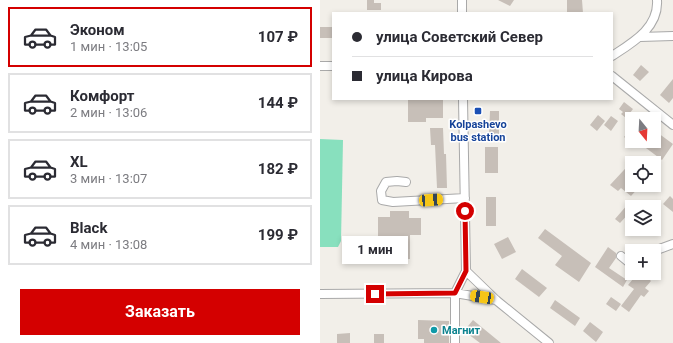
<!DOCTYPE html>
<html lang="ru">
<head>
<meta charset="utf-8">
<style>
	:root { --surface:#fff; --page:#f7f7f7; --text:#2b2b33; --muted:#7c7c81; --line:#e1e1e2; --accent:#d40000 }
	body { margin:0; font-family:Roboto,sans-serif; background:var(--page); color:var(--text); height:100vh; display:flex; flex-direction:column; font-size:15px; white-space:nowrap }
	* { box-sizing:border-box; margin:0 }
	p { font-size:13px; color:var(--muted) }
	.icon { flex:none; width:22px; height:22px; fill:none; stroke:currentColor; stroke-width:2; stroke-linecap:round; stroke-linejoin:round }
	.map { position:relative; flex:1; overflow:hidden }
	.panel { display:flex; flex-direction:column; background:var(--surface); width:320px }
	.panel>* { flex:none }
	.hud { position:absolute; left:12px; top:12px; width:281px; height:88px; border-radius:0px; box-shadow:0 2px 6px #0003; display:grid; align-content:center; height:88px; padding:0 20px; background:var(--surface) }
	.needle { width:26px; rotate:162deg }
	.controls { position:absolute; left:305px; top:112px; display:grid; gap:8px }
	.controls a { display:grid; place-items:center; width:36px; height:36px; border-radius:0px; background:var(--surface); box-shadow:0 2px 6px #0003; font-size:20px }
	.end { position:absolute; width:18px; height:18px; margin:-9px; border:5px solid #d40000; background:#fff; box-shadow:0 0 0 2px #fff }
	.from { border-radius:50% }
	.bubble { position:absolute; height:28px; border-radius:0px; background:var(--surface); box-shadow:0 2px 6px #0003; font-size:13px; font-weight:700; line-height:28px; text-align:center }
	.car { position:absolute; width:12px; height:24px; margin:-12px -6px; border-radius:5px; box-shadow:0 0 3px 1px #0007; background:linear-gradient(#f5c518 24%,#345 0 40%,#f5c518 0 76%,#345 0 86%,#f5c518 0) }
	.hud b { display:flex; align-items:center; gap:14px; height:38px; font-size:15px }
	.hud b+b { border-top:1px solid var(--line) }
	.hud i { width:10px; height:10px; background:var(--text) }
	ul { padding:7px 0 0; list-style:none }
	li { display:flex; align-items:center; gap:12px; height:60px; margin:0 8px 6px; padding:0 12px; border:2px solid var(--line); border-radius:0px }
	li div { flex:1 }
	li b { display:block; font-size:15px }
	li em { font-style:normal; font-weight:700 }
	li.selected { border-color:var(--accent) }
	li>.icon { width:36px; height:36px; stroke-width:1.5 }
	.action { display:flex; gap:8px; margin-top:auto; padding:8px 20px }
	.action a { flex:1; height:46px; border-radius:0px; background:var(--accent); color:#fff; font-size:16px; font-weight:700; line-height:46px; text-align:center }
	main { display:flex; flex:1; min-height:0 }
	.map>svg:first-child { display:block }
</style>
</head>
<body>
<main>
<section class="panel">
<ul>
<li class="selected"><svg class="icon" aria-label="car" viewBox="0 0 24 24"><path d="M5 17H2v-5l4-1 3-4h7l3 4 3 1v5h-3M9 17h6M6 11h13"/><circle cx="7" cy="17" r="2"/><circle cx="17" cy="17" r="2"/></svg><div><b>Эконом</b><p>1 мин · 13:05</p></div><em>107 ₽</em></li>
<li><svg class="icon" aria-label="car" viewBox="0 0 24 24"><path d="M5 17H2v-5l4-1 3-4h7l3 4 3 1v5h-3M9 17h6M6 11h13"/><circle cx="7" cy="17" r="2"/><circle cx="17" cy="17" r="2"/></svg><div><b>Комфорт</b><p>2 мин · 13:06</p></div><em>144 ₽</em></li>
<li><svg class="icon" aria-label="car" viewBox="0 0 24 24"><path d="M5 17H2v-5l4-1 3-4h7l3 4 3 1v5h-3M9 17h6M6 11h13"/><circle cx="7" cy="17" r="2"/><circle cx="17" cy="17" r="2"/></svg><div><b>XL</b><p>3 мин · 13:07</p></div><em>182 ₽</em></li>
<li><svg class="icon" aria-label="car" viewBox="0 0 24 24"><path d="M5 17H2v-5l4-1 3-4h7l3 4 3 1v5h-3M9 17h6M6 11h13"/><circle cx="7" cy="17" r="2"/><circle cx="17" cy="17" r="2"/></svg><div><b>Black</b><p>4 мин · 13:08</p></div><em>199 ₽</em></li>
</ul>
<div class="action"><a>Заказать</a></div>
</section>
<div class="map">
<svg width="353" height="343" viewBox="0 0 353 343">
	<rect width="100%" height="100%" fill="#f2efe9"/>
	<path fill="#88e0be" d="M 0,139 L 23,140 L 21,241 L 18,247 L 0,247 Z"/>
	<path fill="#c7bfb8" d="M 47,0 L 54,0 L 54,3 L 61,3 L 61,10 L 47,10 Z
		M 178,0 L 194,0 L 190,6 Z
		M 247,0 L 262,0 L 263,13 L 247,13 Z
		M 0,27 L 13,27 L 13,38 L 0,38 Z
		M 321,65 L 329,72 L 320,81 L 313,75 Z
		M 353,79 L 353,98 L 349,103 L 340,95 Z
		M 88,99 L 123,99 L 123,118 L 106,118 L 106,122 L 88,122 Z
		M 304,102 L 313,109 L 306,118 L 301,114 L 303,112 L 299,109 Z
		M 170,111 L 179,111 L 179,135 L 169,135 Z
		M 278,115 L 285,121 L 277,131 L 270,125 Z
		M 291,116 L 298,121 L 291,131 L 284,125 Z
		M 312,127 L 312,143 L 304,137 Z
		M 110,128 L 123,128 L 124,154 L 126,154 L 127,188 L 117,188 L 115,145 L 111,145 Z
		M 338,133 L 353,144 L 342,160 L 326,148 L 331,141 L 334,141 L 334,138 Z
		M 165,147 L 178,147 L 178,173 L 165,173 Z
		M 316,157 L 323,163 L 312,163 L 312,185 L 321,185 L 311,196 L 301,188 L 298,191 L 290,185 Z
		M 350,196 L 353,199 L 353,212 L 343,204 Z
		M 166,197 L 176,197 L 176,226 L 166,226 Z
		M 308,204 L 312,208 L 312,210 L 300,223 L 295,219 Z
		M 70,211 L 89,211 L 89,218 L 101,218 L 101,235 L 90,235 L 90,259 L 68,260 L 68,238 L 58,238 L 58,217 L 70,217 Z
		M 225,229 L 271,263 L 259,282 L 235,265 L 242,256 L 218,238 Z
		M 188,237 L 196,252 L 182,259 L 174,244 Z
		M 288,247 L 296,253 L 296,258 L 289,268 L 307,280 L 303,287 L 275,267 Z
		M 202,269 L 227,288 L 219,297 L 195,279 Z
		M 318,273 L 334,273 L 329,279 L 331,281 L 325,288 L 329,291 L 324,297 L 321,295 L 309,312 L 301,306 L 314,289 L 308,285 Z
		M 291,297 L 301,304 L 296,311 L 286,304 Z
		M 235,300 L 260,318 L 255,326 L 230,308 Z
		M 98,320 L 129,321 L 129,343 L 104,343 L 104,339 L 98,339 Z
		M 153,320 L 181,343 L 160,343 L 144,331 Z
		M 270,322 L 283,332 L 276,342 L 263,331 Z
		M 30,333 L 30,343 L 17,343 L 17,334 Z
		M 54,334 L 64,334 L 64,343 L 54,343 Z"/>
	<g fill="none" stroke-linecap="round" stroke-linejoin="round">
		<defs>
			<path id="minor" d="M 142,0 L 142,13
				M 320,37 L 353,36
				M 292,56 C 312,43 339,28 337,0
				M 0,66 L 13,66
				M 292,76 L 353,125
				M 86,182 L 77,181 L 66,182 L 61,191 L 62,200 L 73,202 L 145,198
				M 334,251 L 353,244
				M 301,256 L 312,265
				M 146,271 L 176,300 L 229,343
				M 0,294 L 135,293 L 176,300
				M 135,343 L 135,293 L 146,271 L 143,99"/>
		</defs>
		<use href="#minor" stroke="#a9a9a9" stroke-width="10"/>
		<use href="#minor" stroke="#fff" stroke-width="8"/>
	</g>
	<g fill="none" stroke-linecap="round" stroke-linejoin="round">
		<path stroke="#d40000" stroke-width="5" d="M 55,294 L 135,293 L 146,271 L 145,211"/>
	</g>
	<rect fill="#1a4fb4" stroke="#fff" stroke-width="1.5" x="154" y="107" width="8" height="8" rx="2"/>
	<circle fill="#0f9aa8" stroke="#fff" stroke-width="1.5" cx="114" cy="330" r="4"/>
	<g text-anchor="middle" stroke-width="3" stroke-linejoin="round" paint-order="stroke">
		<g font-size="11" font-weight="bold" fill="#164399" stroke="#fff">
			<text x="158" y="128">Kolpashevo<tspan x="158" dy="13">bus station</tspan></text>
		</g>
		<g font-size="11" font-weight="bold" fill="#0d838f" stroke="#fff" text-anchor="start">
			<text x="122" y="334">Магнит</text>
		</g>
	</g>
</svg>
<div class="controls">
<a><svg class="needle" viewBox="-14 -14 28 28"><path d="M0-13l5 13h-10z" fill="#e53935"/><path d="M0 13l5-13h-10z" fill="#7c7c81"/></svg></a>
<a><svg class="icon" aria-label="locate" viewBox="0 0 24 24"><circle cx="12" cy="12" r="6"/><path d="M12 2v4M12 18v4M2 12h4M18 12h4"/></svg></a>
<a><svg class="icon" aria-label="layers" viewBox="0 0 24 24"><path d="M12 4l9 5-9 5-9-5zM3 14l9 5 9-5"/></svg></a>
<a>+</a>
</div>
<i class="end from" style="left:145px;top:211px"></i>
<i class="end" style="left:55px;top:294px"></i>
<div class="bubble" style="left:22px;top:236px;width:66px">1 мин</div>
<i class="car" style="left:111px;top:200px;rotate:86deg"></i>
<i class="car" style="left:162px;top:297px;rotate:279deg"></i>
<div class="hud">
<b><i class="from"></i>улица Советский Север</b>
<b><i></i>улица Кирова</b>
</div>
</div>
</main>
</body>
</html>
